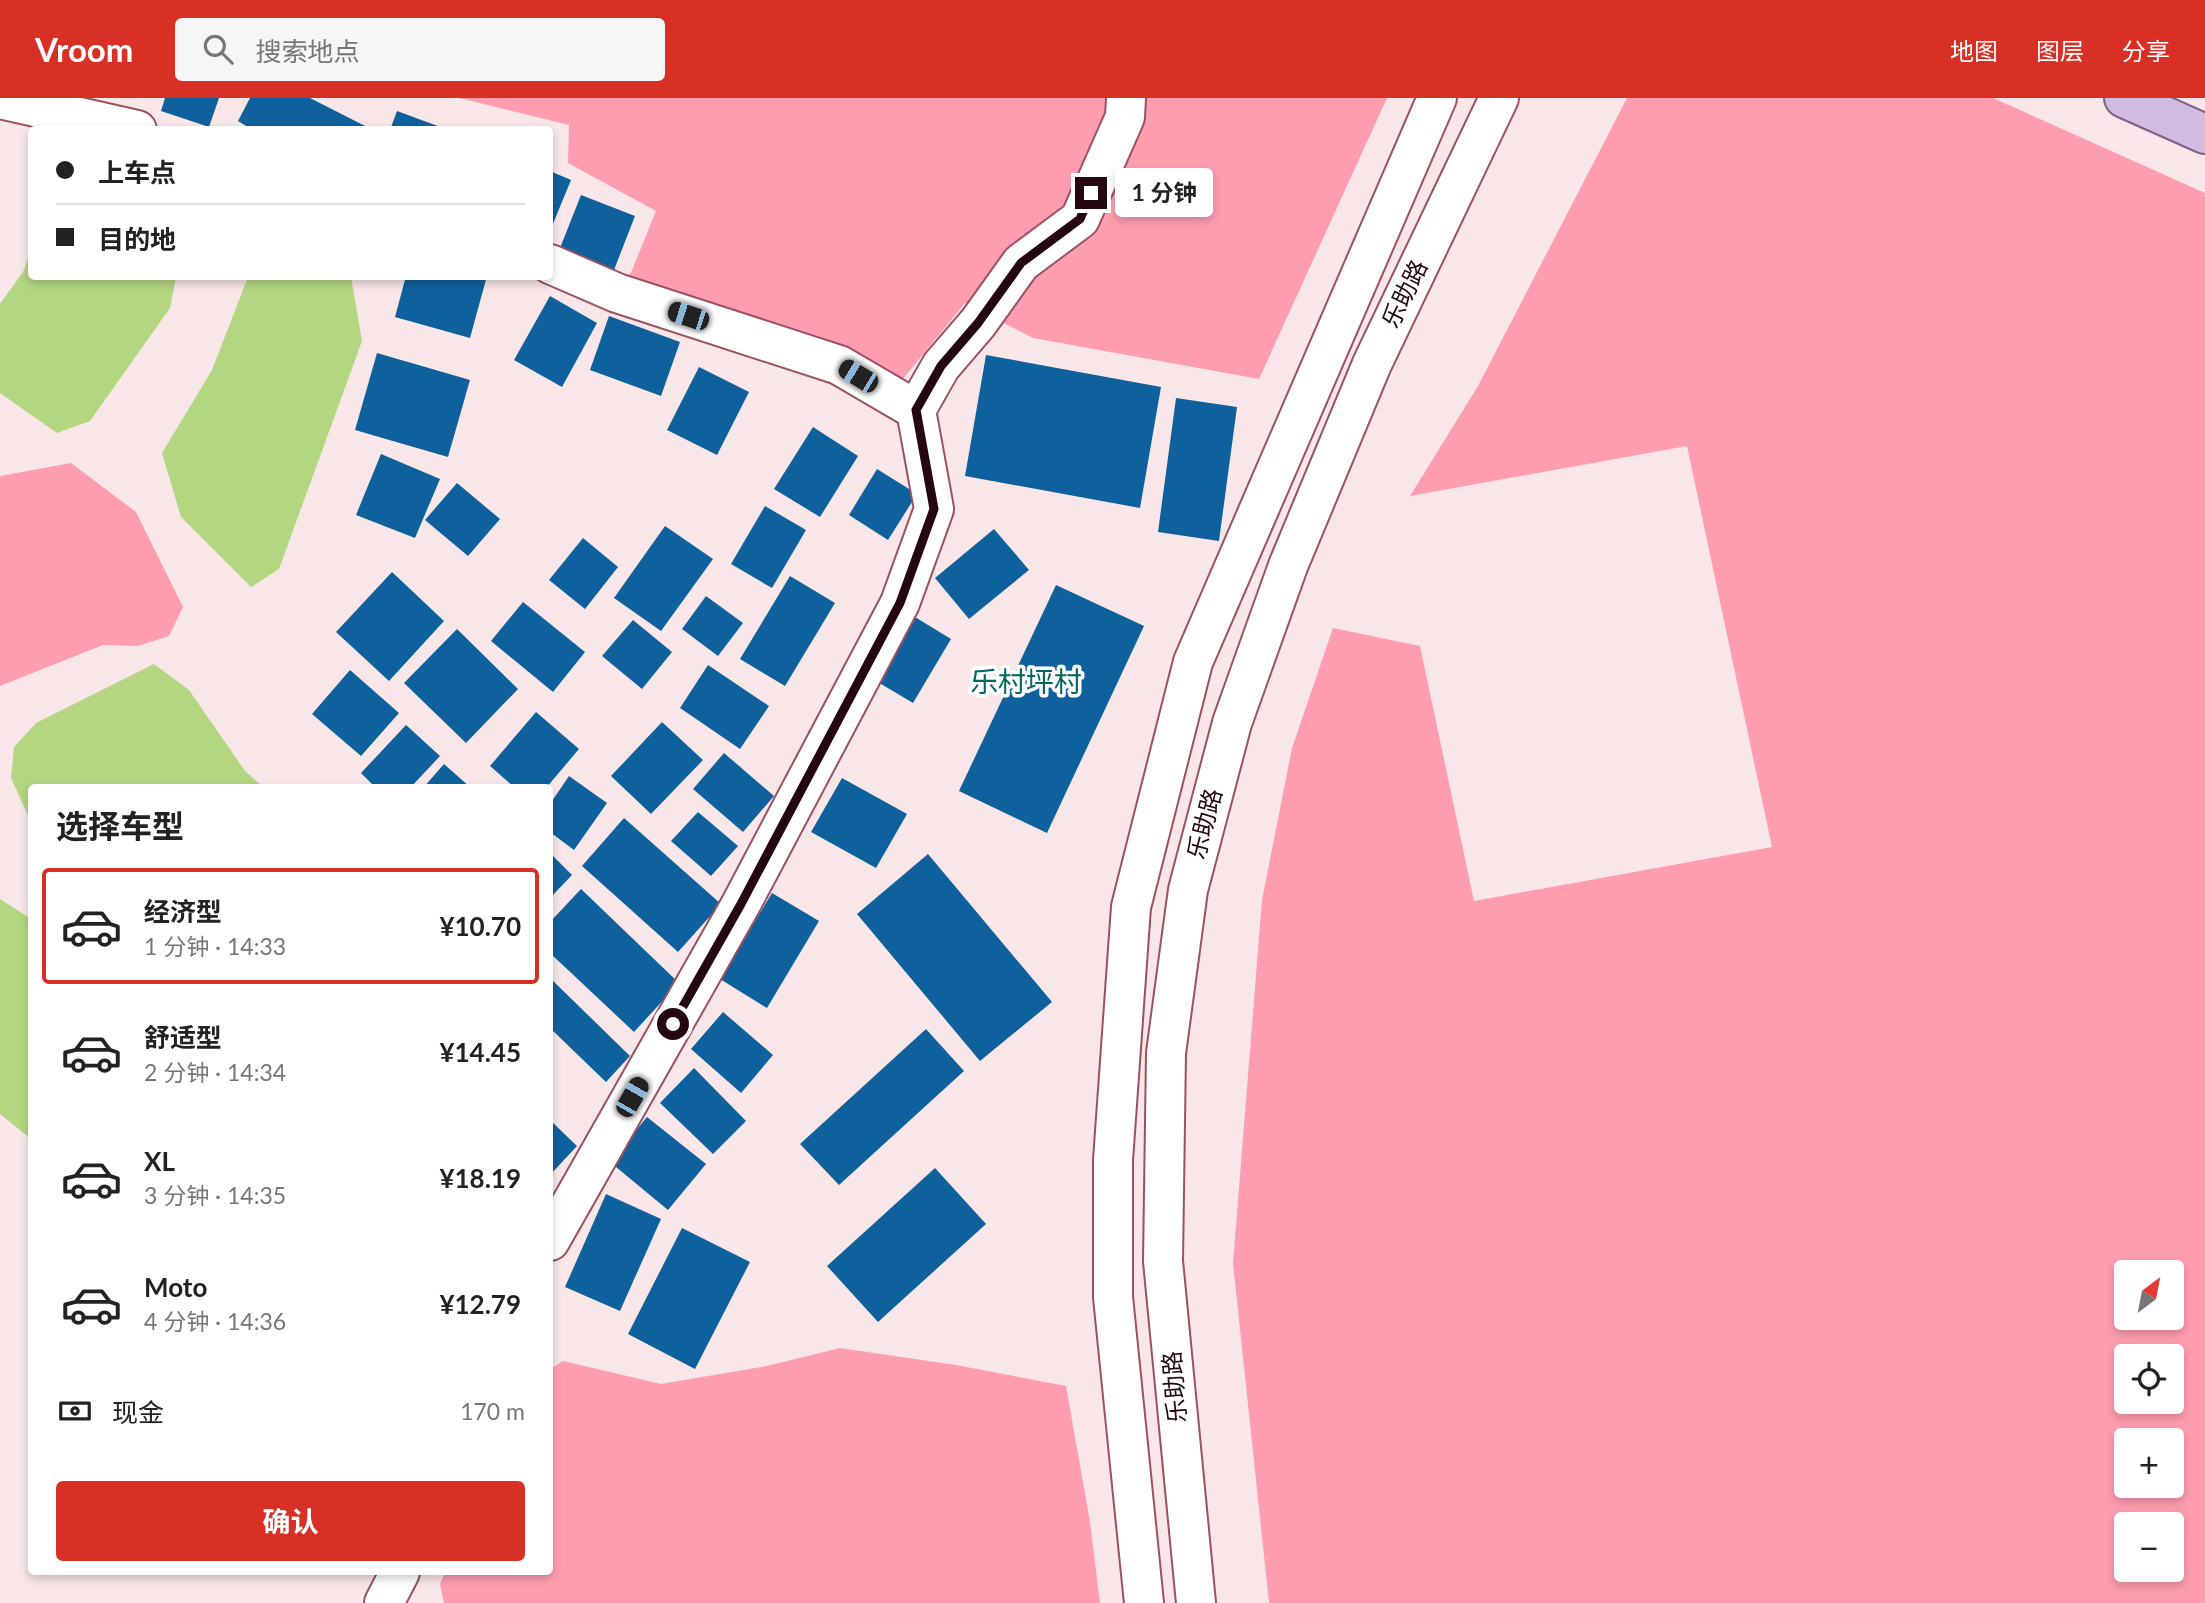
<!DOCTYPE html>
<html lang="zh">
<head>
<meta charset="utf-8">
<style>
	:root { --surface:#fff; --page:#f6f6f6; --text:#222; --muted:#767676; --line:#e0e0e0; --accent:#d93025 }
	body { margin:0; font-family:Lato,"Noto Sans SC",sans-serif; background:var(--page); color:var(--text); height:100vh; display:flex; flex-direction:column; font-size:26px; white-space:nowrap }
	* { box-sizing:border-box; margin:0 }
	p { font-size:23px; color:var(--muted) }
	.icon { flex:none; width:38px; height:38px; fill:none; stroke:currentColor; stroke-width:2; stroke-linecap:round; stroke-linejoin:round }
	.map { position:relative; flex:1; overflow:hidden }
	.details { position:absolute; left:28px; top:686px; width:525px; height:791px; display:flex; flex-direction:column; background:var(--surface); border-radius:7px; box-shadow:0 4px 10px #0003 }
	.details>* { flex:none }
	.guide { position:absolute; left:28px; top:28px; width:525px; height:154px; border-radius:7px; box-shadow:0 4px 10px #0003; display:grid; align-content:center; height:154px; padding:0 28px; background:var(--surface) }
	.needle { width:46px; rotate:32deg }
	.controls { position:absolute; left:2114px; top:1162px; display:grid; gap:14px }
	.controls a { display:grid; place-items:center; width:70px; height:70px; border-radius:7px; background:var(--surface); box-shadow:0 4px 10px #0003; font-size:35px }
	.end { position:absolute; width:32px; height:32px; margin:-16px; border:9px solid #24070f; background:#fff; box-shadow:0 0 0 4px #fff }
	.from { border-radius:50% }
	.bubble { position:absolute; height:49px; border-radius:7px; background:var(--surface); box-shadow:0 4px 10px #0003; font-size:23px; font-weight:700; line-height:49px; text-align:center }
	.car { position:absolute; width:21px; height:42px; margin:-21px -10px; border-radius:9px; box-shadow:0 0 5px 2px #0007; background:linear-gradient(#222 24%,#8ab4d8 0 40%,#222 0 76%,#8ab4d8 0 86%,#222 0) }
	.guide b { display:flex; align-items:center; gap:24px; height:66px; font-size:26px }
	.guide b+b { border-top:2px solid var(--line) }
	.guide i { width:18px; height:18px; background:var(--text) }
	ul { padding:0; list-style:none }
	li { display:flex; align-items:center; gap:21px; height:116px; margin:0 14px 10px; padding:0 14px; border:4px solid transparent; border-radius:7px }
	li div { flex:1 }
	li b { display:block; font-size:26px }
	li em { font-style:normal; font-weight:700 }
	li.current { border-color:var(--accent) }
	li>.icon { width:63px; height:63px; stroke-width:1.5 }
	h2 { padding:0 28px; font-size:32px; line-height:84px }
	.pay { display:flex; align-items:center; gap:18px; height:77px; padding:0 28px; font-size:26px }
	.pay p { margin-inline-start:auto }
	.primary-button { display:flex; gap:14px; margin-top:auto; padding:14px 28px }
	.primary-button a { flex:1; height:80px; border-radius:7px; background:var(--accent); color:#fff; font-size:28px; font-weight:700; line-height:80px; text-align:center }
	header { display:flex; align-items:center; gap:42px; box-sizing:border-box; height:98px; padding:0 35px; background:var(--accent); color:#fff }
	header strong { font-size:33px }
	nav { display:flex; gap:38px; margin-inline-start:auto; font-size:24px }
	.search { width:490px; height:63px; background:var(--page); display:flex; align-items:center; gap:18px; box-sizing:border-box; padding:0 24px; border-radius:7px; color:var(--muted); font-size:26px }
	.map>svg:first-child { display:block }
</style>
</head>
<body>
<header>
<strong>Vroom</strong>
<div class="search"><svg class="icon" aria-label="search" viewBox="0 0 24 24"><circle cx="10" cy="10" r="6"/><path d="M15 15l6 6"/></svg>搜索地点</div>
<nav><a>地图</a><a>图层</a><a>分享</a></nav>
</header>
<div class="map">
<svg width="2205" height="1505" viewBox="0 0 2205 1505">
	<rect width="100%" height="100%" fill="#f8e6e8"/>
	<path fill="#fe9db0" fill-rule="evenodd" d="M 459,0 L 1387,0 L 1259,281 L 1033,240 L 965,205 L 897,288 L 844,254 L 630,177 L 656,113 L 568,65 L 569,27 Z
		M 1627,0 L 1993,0 L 2205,95 L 2205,1505 L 1269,1505 L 1233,1165 L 1262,802 L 1292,650 L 1333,530 L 1420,548 L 1474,803 L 1772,749 L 1687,348 L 1410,398 L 1478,288 ZM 2126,1174 L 2172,1174 L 2172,1220 L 2126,1220 ZM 2126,1258 L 2172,1258 L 2172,1304 L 2126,1304 ZM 2126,1342 L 2172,1342 L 2172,1388 L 2126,1388 ZM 2126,1426 L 2172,1426 L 2172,1472 L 2126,1472 Z
		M 71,365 L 136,414 L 183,509 L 169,538 L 138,548 L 103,547 L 0,588 L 0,378 Z
		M 840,1250 L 956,1267 L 1066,1288 L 1090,1424 L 1100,1505 L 444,1505 L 440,1486 L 445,1474 L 550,1474 L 550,1271 L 563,1263 L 661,1286 L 767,1268 Z"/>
	<path fill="#b3d780" d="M 31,153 L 32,178 L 176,179 L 170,210 L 90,323 L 57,335 L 0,295 L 0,206 L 23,174 Z
		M 248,179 L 351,179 L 362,243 L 279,471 L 251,489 L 181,419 L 162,355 L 212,272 Z
		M 154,566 L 189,592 L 245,673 L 263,689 L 32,690 L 31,724 L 11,680 L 14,649 L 36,625 Z
		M 0,801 L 31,821 L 31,1041 L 0,1016 Z"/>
	<path fill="#0f619d" d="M 165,0 L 219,0 L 209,29 L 161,13 Z
		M 250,0 L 310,0 L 373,32 L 253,32 L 238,23 Z
		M 397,13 L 446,31 L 446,32 L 390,32 Z
		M 550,73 L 571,82 L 550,133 Z
		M 581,97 L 635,118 L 614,172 L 560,150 Z
		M 406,178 L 487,178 L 470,240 L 395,219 Z
		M 550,198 L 597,225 L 562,289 L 514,262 Z
		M 609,218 L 680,244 L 661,298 L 590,272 Z
		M 377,255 L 470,282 L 448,359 L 355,332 Z
		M 986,257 L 1161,289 L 1140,410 L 965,378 Z
		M 699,269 L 749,294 L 717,357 L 667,332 Z
		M 1176,300 L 1237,309 L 1219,443 L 1158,434 Z
		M 813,329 L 858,358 L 820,419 L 774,391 Z
		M 381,356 L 440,381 L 415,440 L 356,417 Z
		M 877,371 L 917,396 L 888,442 L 849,417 Z
		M 457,385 L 500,421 L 468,458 L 425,422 Z
		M 765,408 L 806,432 L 772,490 L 731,466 Z
		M 665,428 L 713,461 L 661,533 L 614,500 Z
		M 994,431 L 1029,472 L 969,521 L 935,480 Z
		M 583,440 L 618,469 L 585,511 L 549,482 Z
		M 392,474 L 444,523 L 389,583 L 336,534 Z
		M 790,478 L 835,505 L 785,588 L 740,561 Z
		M 1056,487 L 1144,528 L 1047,735 L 959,693 Z
		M 706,498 L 743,525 L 718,558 L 682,531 Z
		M 523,504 L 585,554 L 553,594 L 491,543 Z
		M 910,516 L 951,541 L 913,605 L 871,580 Z
		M 633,522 L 672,554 L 642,591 L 602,558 Z
		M 457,531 L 518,591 L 466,645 L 404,585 Z
		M 708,567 L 769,608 L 740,651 L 680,610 Z
		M 350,572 L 399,615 L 361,658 L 312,616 Z
		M 536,614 L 579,651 L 546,690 L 515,690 L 490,668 Z
		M 662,624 L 703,662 L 651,716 L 611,678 Z
		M 406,627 L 440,658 L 410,690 L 376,690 L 361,675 Z
		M 724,655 L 774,698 L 743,734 L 693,691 Z
		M 444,666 L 471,690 L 423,690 Z
		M 569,678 L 607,705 L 574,752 L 550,734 L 550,706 Z
		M 842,680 L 907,716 L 876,770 L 811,734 Z
		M 698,714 L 738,748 L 711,778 L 671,743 Z
		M 624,720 L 721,806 L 678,854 L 582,768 Z
		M 550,755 L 572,777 L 550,800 Z
		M 928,756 L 1052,904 L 980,963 L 857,816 Z
		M 581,791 L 679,885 L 634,934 L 550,855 L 550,824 Z
		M 772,795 L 819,823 L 767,910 L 720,881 Z
		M 550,880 L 630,958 L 606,984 L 550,930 Z
		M 723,914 L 773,957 L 741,995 L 691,951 Z
		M 926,931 L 964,973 L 839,1087 L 800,1046 Z
		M 694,970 L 746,1023 L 713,1056 L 660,1005 Z
		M 647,1019 L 706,1066 L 668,1112 L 610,1064 Z
		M 550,1022 L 577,1048 L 550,1077 Z
		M 935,1070 L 986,1126 L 878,1224 L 827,1168 Z
		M 606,1096 L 661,1121 L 620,1213 L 565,1189 Z
		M 682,1130 L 750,1164 L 695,1271 L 628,1236 Z"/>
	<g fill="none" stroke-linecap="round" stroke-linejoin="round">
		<defs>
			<path id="minor" d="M 0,1 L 137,32
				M 550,166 L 617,195 L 839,267 L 916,312
				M 550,1143 L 741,806 L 900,505 L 934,411 L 916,312 L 941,268 L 978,225 L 1021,165 L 1080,121 L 1125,19 L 1126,0
				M 384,1505 L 400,1474
				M 1144,1505 L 1113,1199 L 1113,1062 L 1131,809 L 1193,564 L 1437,0
				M 1196,1505 L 1163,1163 L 1166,955 L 1188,792 L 1232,625 L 1288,468 L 1372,266 L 1499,0"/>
			<path id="major" d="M 2124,0 L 2205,36"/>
		</defs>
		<use href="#minor" stroke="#9c5162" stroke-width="42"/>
		<use href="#major" stroke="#7e608a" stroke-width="42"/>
		<use href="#minor" stroke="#fff" stroke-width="38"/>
		<use href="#major" stroke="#cfbce0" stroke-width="38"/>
	</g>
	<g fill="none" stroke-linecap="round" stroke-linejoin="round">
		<path stroke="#24070f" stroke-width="9" d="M 673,926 L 741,806 L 900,505 L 934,411 L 916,312 L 941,268 L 978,225 L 1021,165 L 1080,121 L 1091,95"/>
	</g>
	<g text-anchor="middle" stroke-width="7" stroke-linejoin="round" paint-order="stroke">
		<g font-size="24" fill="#24070f" stroke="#fff">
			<text transform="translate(1405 196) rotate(-64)" y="8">乐助路</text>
			<text transform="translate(1205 726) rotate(-75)" y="8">乐助路</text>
			<text transform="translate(1175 1289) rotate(-95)" y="8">乐助路</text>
		</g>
		<g font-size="28" fill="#00665f" stroke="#fff">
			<text x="1026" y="594">乐村坪村</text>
		</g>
	</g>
</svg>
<div class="controls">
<a><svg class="needle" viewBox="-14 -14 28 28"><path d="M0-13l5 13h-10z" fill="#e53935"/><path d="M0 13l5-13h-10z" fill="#767676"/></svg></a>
<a><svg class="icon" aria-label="locate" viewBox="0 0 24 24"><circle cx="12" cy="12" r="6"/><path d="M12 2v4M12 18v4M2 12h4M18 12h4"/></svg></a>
<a>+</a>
<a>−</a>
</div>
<i class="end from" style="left:673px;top:926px"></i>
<i class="end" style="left:1091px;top:95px"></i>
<div class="bubble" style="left:1115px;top:70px;width:98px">1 分钟</div>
<i class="car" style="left:688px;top:218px;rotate:288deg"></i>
<i class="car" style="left:858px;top:278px;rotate:301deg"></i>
<i class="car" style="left:632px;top:999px;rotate:30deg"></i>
<div class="guide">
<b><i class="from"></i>上车点</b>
<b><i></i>目的地</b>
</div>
<section class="details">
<h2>选择车型</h2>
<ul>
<li class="current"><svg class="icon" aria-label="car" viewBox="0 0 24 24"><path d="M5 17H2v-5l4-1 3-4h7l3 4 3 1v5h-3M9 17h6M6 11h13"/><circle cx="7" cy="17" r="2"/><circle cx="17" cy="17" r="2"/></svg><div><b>经济型</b><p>1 分钟 · 14:33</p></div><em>¥10.70</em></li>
<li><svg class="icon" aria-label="car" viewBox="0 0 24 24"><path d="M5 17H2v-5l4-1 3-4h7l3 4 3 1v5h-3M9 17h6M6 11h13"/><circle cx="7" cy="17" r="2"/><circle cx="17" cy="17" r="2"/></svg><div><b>舒适型</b><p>2 分钟 · 14:34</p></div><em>¥14.45</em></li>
<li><svg class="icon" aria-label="car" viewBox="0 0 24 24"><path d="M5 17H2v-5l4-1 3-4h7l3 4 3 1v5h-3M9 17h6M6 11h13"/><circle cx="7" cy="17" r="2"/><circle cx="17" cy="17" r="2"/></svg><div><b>XL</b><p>3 分钟 · 14:35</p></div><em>¥18.19</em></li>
<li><svg class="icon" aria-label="car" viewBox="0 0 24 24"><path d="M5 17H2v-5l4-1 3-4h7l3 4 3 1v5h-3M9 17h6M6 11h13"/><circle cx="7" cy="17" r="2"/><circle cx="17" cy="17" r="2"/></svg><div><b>Moto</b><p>4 分钟 · 14:36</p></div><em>¥12.79</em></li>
</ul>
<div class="pay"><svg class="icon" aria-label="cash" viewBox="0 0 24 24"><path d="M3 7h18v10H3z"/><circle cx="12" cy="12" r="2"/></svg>现金<p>170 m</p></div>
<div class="primary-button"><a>确认</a></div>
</section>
</div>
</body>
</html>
